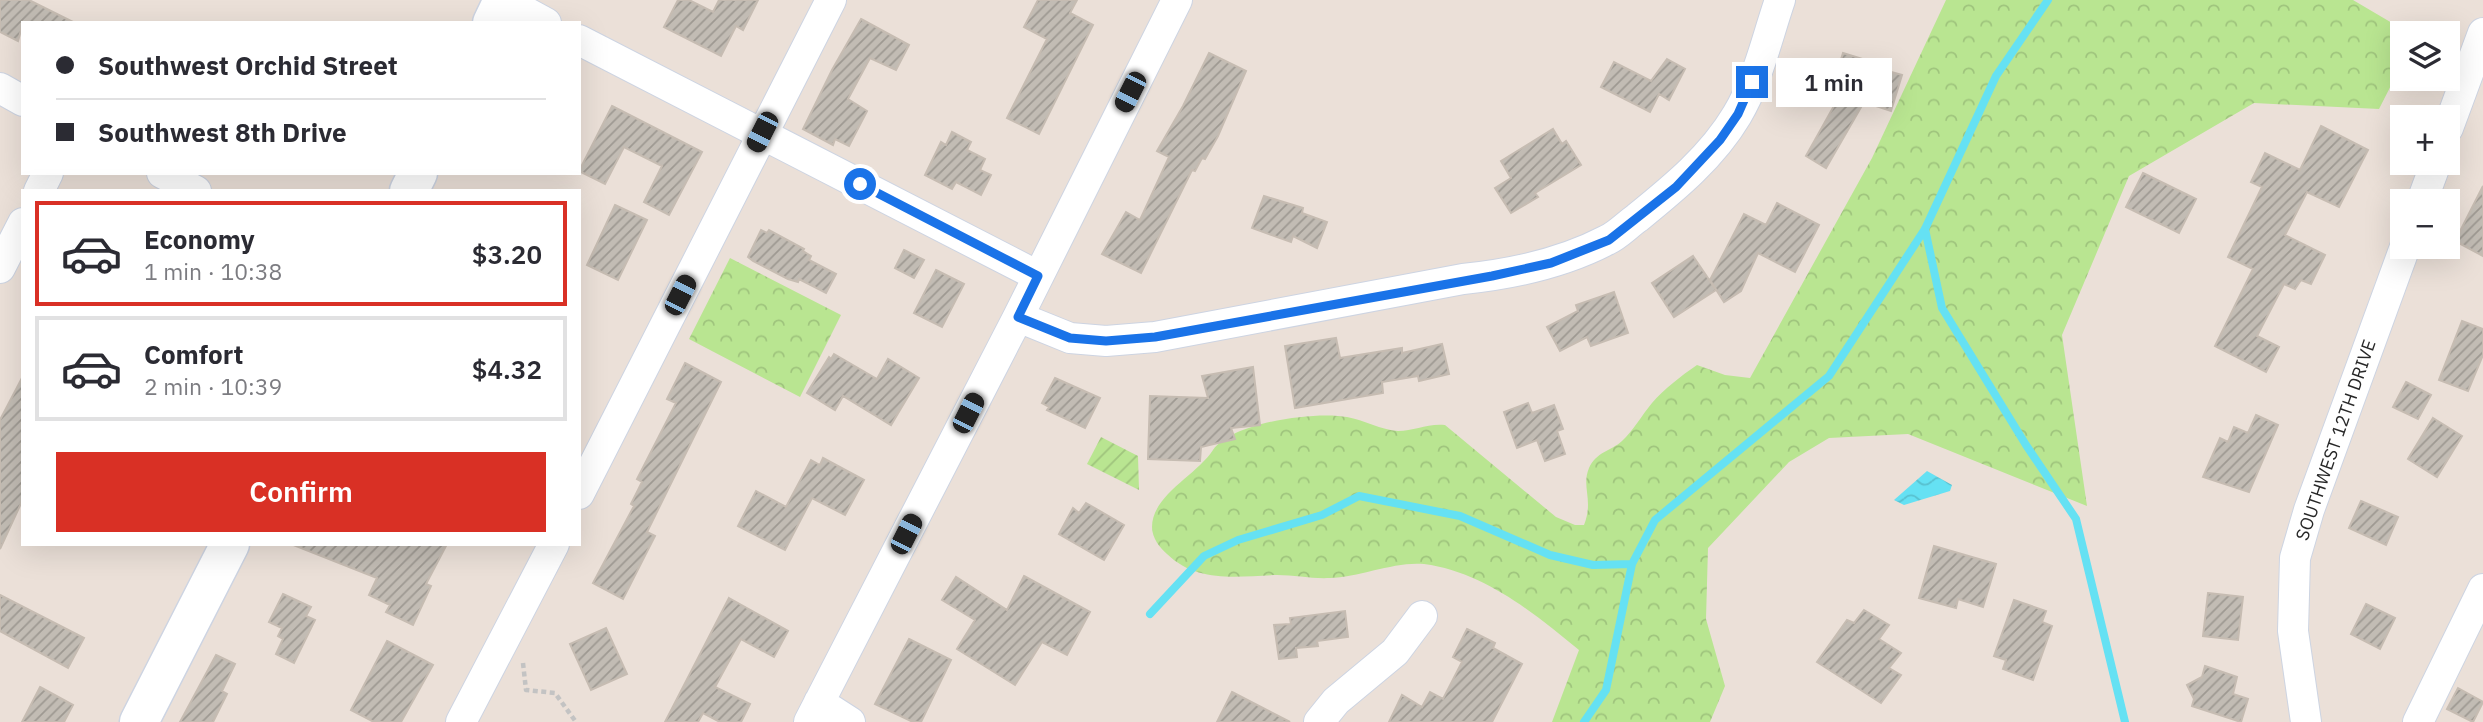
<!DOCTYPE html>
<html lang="en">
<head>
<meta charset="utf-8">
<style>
	:root { --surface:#fff; --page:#f7f7f7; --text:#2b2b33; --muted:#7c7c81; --line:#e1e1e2; --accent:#d93025 }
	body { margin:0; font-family:"IBM Plex Sans",sans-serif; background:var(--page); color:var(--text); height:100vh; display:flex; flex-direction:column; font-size:26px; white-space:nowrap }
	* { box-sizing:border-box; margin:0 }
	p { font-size:23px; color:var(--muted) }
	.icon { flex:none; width:38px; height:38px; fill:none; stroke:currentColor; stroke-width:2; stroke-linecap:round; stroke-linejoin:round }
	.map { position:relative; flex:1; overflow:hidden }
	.panel { position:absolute; left:21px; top:189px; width:560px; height:357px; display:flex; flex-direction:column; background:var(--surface); border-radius:0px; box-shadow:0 7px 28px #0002 }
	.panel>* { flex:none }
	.banner { position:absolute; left:21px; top:21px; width:560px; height:154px; border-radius:0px; box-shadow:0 7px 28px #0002; display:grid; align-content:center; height:154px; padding:0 35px; background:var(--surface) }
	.controls { position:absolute; left:2390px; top:21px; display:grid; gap:14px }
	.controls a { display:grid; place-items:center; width:70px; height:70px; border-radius:0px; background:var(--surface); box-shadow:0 7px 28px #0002; font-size:35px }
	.end { position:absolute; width:32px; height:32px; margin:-16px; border:9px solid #1a73e8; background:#fff; box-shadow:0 0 0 4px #fff }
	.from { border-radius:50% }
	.bubble { position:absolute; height:49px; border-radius:0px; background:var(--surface); box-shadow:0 7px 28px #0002; font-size:23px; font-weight:600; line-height:49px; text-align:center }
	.car { position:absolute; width:21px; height:42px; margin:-21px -10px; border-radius:9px; box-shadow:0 0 5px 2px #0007; background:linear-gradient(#222 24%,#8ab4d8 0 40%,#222 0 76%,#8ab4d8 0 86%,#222 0) }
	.banner b { display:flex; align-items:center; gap:24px; height:66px; font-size:26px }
	.banner b+b { border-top:2px solid var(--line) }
	.banner i { width:18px; height:18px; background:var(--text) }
	ul { padding:12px 0 0; list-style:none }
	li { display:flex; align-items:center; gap:21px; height:105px; margin:0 14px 10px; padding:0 21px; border:4px solid var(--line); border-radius:0px }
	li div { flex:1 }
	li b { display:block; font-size:26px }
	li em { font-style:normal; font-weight:600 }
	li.selected { border-color:var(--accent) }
	li>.icon { width:63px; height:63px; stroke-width:1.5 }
	.cta { display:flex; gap:14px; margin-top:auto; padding:14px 35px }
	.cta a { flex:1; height:80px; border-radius:0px; background:var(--accent); color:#fff; font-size:28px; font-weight:600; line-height:80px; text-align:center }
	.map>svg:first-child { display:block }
</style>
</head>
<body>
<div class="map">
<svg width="2483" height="722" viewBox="0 0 2483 722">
	<defs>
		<pattern id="forest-crowns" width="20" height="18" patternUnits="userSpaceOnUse" patternTransform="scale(1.75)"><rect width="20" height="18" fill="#b9e591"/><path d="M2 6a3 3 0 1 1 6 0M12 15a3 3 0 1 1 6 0" fill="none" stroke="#9fc47d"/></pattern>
		<pattern id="garden-furrows" width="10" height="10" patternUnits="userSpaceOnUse" patternTransform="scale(1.75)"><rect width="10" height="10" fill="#b9e591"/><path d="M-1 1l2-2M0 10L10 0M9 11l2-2" fill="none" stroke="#9fc47d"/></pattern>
		<pattern id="water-waves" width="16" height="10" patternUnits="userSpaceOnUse" patternTransform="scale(1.75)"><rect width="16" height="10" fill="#65e1f3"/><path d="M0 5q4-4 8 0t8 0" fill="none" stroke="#58c1d0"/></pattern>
		<pattern id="building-hatch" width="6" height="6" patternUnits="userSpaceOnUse" patternTransform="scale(1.75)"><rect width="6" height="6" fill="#c2bcb4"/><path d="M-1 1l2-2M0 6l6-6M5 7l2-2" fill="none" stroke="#9e9992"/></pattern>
	</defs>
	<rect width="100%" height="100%" fill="#ebe0d8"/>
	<path fill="url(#forest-crowns)" d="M 1946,0 L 2353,0 L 2409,33 L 2403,33 L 2403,62 L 2379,109 L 2254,103 L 2129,176 L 2062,335 L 2087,506 L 1908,434 L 1829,438 L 1789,462 L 1708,548 L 1706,619 L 1725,686 L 1710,722 L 1552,722 L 1579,650 C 1534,613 1484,572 1424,564 C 1396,561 1359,577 1330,578 C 1312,579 1295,575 1277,575 C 1239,576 1198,584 1167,554 C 1160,548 1152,538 1152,527 C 1152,495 1197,475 1213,450 C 1232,422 1316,411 1347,417 C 1364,420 1381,430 1398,431 C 1414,431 1428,423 1445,425 L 1556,517 L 1575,525 L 1584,525 C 1594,500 1581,487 1589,468 C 1596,452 1611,451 1622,441 C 1633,431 1642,415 1652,403 C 1664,389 1681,376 1697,365 L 1725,375 L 1750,378 L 1872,158 Z
		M 730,258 L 841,315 L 800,397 L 689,339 Z"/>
	<path fill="url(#garden-furrows)" d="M 1101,437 L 1138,456 L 1139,490 L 1087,464 Z"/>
	<path fill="url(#water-waves)" d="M 1927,471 L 1952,485 L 1950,491 L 1904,505 L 1894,500 Z"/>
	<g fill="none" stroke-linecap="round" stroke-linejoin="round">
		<path stroke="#65e1f3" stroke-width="8" d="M 1925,229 L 1942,308 L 2026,445 L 2076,519 L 2125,722
			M 1150,614 L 1204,556 L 1238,540 L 1322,515 L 1359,496 L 1460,516 L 1550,555 L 1593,565 L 1632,564
			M 1584,722 L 1606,690 L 1632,564 L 1655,520 L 1829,376 L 1925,229 L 1996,76 L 2048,0"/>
	</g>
	<path fill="url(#building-hatch)" stroke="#c6bcb2" stroke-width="2" d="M 0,0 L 29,0 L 75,23 L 23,23 L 18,41 L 0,32 Z
		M 678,0 L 689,0 L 713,12 L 719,0 L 758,0 L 743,30 L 736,26 L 721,56 L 664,27 Z
		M 1038,0 L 1077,0 L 1070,13 L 1093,25 L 1039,134 L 1007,118 L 1047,39 L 1024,27 Z
		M 861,19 L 909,45 L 896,70 L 870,58 L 848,99 L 867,111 L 849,146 L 835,139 L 833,145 L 803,129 L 832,70 Z
		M 1209,53 L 1246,71 L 1218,136 L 1205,159 L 1202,158 L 1195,171 L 1192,170 L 1141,273 L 1102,254 L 1126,212 L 1140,220 L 1169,157 L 1157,151 L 1183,106 Z
		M 1843,53 L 1879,64 L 1877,68 L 1902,75 L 1891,111 L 1864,102 L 1826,168 L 1806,156 L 1844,88 L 1833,85 Z
		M 1667,59 L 1685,69 L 1669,100 L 1659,94 L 1650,112 L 1601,87 L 1614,62 L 1651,81 Z
		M 612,106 L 702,152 L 669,215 L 644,202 L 662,166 L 624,147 L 605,184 L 579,171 Z
		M 2321,126 L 2368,150 L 2339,207 L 2307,192 L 2285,235 L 2325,255 L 2311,284 L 2301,280 L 2295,289 L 2284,284 L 2257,336 L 2279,347 L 2266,372 L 2215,346 L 2253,269 L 2228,257 L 2262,187 L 2251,182 L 2265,153 L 2300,170 Z
		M 1553,129 L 1562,144 L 1566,141 L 1581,165 L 1535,193 L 1538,197 L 1511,213 L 1495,188 L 1511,178 L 1501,161 Z
		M 952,132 L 971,142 L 967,150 L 985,159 L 980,170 L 991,175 L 981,195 L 956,182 L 952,189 L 925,175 L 941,142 L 946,145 Z
		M 2143,173 L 2196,199 L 2179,233 L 2126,207 Z
		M 2483,186 L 2483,256 L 2455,241 Z
		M 1264,196 L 1303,208 L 1302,213 L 1327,222 L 1317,248 L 1293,236 L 1291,242 L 1252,228 Z
		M 1777,203 L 1819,225 L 1795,272 L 1758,253 L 1741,291 L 1724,302 L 1710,280 L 1744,214 L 1766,225 Z
		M 615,205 L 647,220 L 618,280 L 587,265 Z
		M 761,230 L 767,233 L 769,230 L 804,249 L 803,251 L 811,256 L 809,260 L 836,274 L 826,293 L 799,279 L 798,282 L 788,279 L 753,261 L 748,257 Z
		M 904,250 L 924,260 L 914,278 L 895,268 Z
		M 1693,256 L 1716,290 L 1674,317 L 1652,283 Z
		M 936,270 L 964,284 L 942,327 L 914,313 Z
		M 1614,292 L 1628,333 L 1591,346 L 1587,337 L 1560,351 L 1547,327 L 1578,311 L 1576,305 Z
		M 2462,321 L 2483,329 L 2483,355 L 2468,391 L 2439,380 Z
		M 1336,338 L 1340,358 L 1402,348 L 1402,353 L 1442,344 L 1449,374 L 1419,381 L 1418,376 L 1382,382 L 1383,393 L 1295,408 L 1285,346 Z
		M 834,354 L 877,379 L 888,359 L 919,378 L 891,425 L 843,396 L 835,410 L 807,393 L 829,357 L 831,359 Z
		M 685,363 L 721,382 L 647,532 L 655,536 L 623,599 L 593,583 L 634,506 L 631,504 L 642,482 L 637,479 L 676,403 L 667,399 Z
		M 1253,367 L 1260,425 L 1231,428 L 1235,439 L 1201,447 L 1200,461 L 1148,459 L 1150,396 L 1208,398 L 1202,376 Z
		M 23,376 L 23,499 L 0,549 L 0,420 Z
		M 1055,378 L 1100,398 L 1085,428 L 1047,410 L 1049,407 L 1042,403 Z
		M 2406,382 L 2431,395 L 2418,419 L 2393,407 Z
		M 1528,403 L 1532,413 L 1554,405 L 1563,429 L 1557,431 L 1565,454 L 1545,461 L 1537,440 L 1517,448 L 1504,412 Z
		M 2256,415 L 2278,425 L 2249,492 L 2203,477 L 2220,438 L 2228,442 L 2234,427 L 2248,433 Z
		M 2433,418 L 2462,436 L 2437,477 L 2408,459 Z
		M 823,458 L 864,480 L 845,515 L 812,498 L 785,550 L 738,526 L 756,491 L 786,507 L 811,460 L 820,465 Z
		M 2361,501 L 2398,517 L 2386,545 L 2349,528 Z
		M 1086,503 L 1124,525 L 1104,560 L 1059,534 L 1073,508 L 1079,513 Z
		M 291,544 L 447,544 L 426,584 L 431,586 L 413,625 L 386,612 L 390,605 L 369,595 L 377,578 Z
		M 1934,546 L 1996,564 L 1983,607 L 1958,599 L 1956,608 L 1919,598 Z
		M 1024,576 L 1090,612 L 1067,655 L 1042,642 L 1015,685 L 957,649 L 975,620 L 942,600 L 956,577 L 1007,610 Z
		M 2208,593 L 2243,597 L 2238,640 L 2203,636 Z
		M 283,594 L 311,607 L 306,616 L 315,620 L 294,663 L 276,654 L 283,639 L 278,636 L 282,628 L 269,622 Z
		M 0,595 L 84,638 L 68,668 L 0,631 Z
		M 729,598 L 788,631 L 774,657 L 741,639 L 715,687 L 750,704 L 741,722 L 720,722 L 703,713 L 698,722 L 665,722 Z
		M 2014,600 L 2046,611 L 2042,622 L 2052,626 L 2033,680 L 2003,669 L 2006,660 L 1994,656 Z
		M 2366,604 L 2395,618 L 2380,649 L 2351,634 Z
		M 1864,610 L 1889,625 L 1879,639 L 1901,653 L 1889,668 L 1901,675 L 1881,703 L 1817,662 L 1847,620 L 1854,623 Z
		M 1345,611 L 1348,637 L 1317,641 L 1318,646 L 1296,648 L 1297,657 L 1279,659 L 1274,625 L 1291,624 L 1290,618 Z
		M 606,628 L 627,674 L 591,690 L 570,644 Z
		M 1467,629 L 1495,643 L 1493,648 L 1522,664 L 1492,722 L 1389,722 L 1402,695 L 1422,707 L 1430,692 L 1443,699 L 1462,662 L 1453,657 Z
		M 909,639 L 951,660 L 921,722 L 913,722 L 875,704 Z
		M 387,641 L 433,665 L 401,722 L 374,722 L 351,710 Z
		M 216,655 L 235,664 L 222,691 L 227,694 L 213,722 L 180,722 Z
		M 2205,666 L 2237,677 L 2233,694 L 2248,699 L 2241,722 L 2192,706 L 2194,699 L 2187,685 L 2202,677 Z
		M 40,687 L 73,705 L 64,722 L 22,722 Z
		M 2458,688 L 2483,702 L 2473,722 L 2447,709 Z
		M 1232,692 L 1290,722 L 1217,722 Z"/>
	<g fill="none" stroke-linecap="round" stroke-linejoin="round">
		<defs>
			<path id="street" d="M 504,0 L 546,23
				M 579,40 L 1038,276
				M 0,88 L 23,101
				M 2448,128 L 2483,33
				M 162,173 L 196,191
				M 39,191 L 48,173
				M 2422,201 L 2436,163
				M 0,268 L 23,223
				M 1018,317 L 1070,338 L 1106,341 L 1155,337 L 1463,279 C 1512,274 1563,263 1607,240 C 1618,235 1627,225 1637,218 C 1674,188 1712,157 1737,115 C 1758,80 1767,38 1780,0
				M 579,494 L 831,0
				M 819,702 L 850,722
				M 461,722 L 554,544
				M 809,722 L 1018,317 L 1177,0
				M 1319,722 L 1336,701 L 1395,652 L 1422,616
				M 2306,722 L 2293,631 L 2295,558 L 2309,510 L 2405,247
				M 2418,722 L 2483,589"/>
			<path id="secondary" d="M 492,23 L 503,0
				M 409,191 L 418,173
				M 139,722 L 230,544"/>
		</defs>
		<use href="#street" stroke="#cdd4e2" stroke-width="32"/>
		<use href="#secondary" stroke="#cdd4e2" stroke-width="41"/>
		<path stroke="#c3c3c3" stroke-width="4.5" stroke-dasharray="5 3.5" stroke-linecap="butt" d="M 523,663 L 526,690 L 555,693 L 576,722"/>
		<use href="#street" stroke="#fff" stroke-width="30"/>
		<use href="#secondary" stroke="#fff" stroke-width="38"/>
	</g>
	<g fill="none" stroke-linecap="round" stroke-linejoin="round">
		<path stroke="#1a73e8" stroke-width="9" d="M 860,184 L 1038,276 L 1018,317 L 1070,338 L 1106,341 L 1155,337 L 1492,276 L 1551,263 L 1609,240 L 1676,187 L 1720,140 L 1738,114 L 1752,82"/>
	</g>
	<g text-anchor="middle" stroke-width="5" stroke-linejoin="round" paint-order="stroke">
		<g font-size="18" fill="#282828" stroke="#fff">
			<text transform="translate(2336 440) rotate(-71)" y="6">SOUTHWEST 12TH DRIVE</text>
		</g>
	</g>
</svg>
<div class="controls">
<a><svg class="icon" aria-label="layers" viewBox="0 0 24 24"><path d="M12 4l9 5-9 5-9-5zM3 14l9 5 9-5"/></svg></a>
<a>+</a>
<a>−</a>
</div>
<i class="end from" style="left:860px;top:184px"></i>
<i class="end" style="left:1752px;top:82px"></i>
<div class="bubble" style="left:1776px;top:58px;width:116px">1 min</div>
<i class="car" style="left:1130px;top:92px;rotate:207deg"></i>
<i class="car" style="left:762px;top:132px;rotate:207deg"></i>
<i class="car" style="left:680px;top:295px;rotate:27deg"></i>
<i class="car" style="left:968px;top:413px;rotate:27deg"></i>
<i class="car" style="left:906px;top:534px;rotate:27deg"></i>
<div class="banner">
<b><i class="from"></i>Southwest Orchid Street</b>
<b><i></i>Southwest 8th Drive</b>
</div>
<section class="panel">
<ul>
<li class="selected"><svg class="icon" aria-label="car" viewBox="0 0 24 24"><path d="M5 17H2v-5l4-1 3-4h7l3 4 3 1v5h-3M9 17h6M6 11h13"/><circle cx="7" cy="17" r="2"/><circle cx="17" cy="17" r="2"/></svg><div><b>Economy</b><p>1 min · 10:38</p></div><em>$3.20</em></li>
<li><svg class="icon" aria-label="car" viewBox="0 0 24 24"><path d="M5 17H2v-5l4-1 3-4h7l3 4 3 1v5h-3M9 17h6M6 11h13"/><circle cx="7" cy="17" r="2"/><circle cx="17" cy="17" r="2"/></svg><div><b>Comfort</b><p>2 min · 10:39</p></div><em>$4.32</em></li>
</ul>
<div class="cta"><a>Confirm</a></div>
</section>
</div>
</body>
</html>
